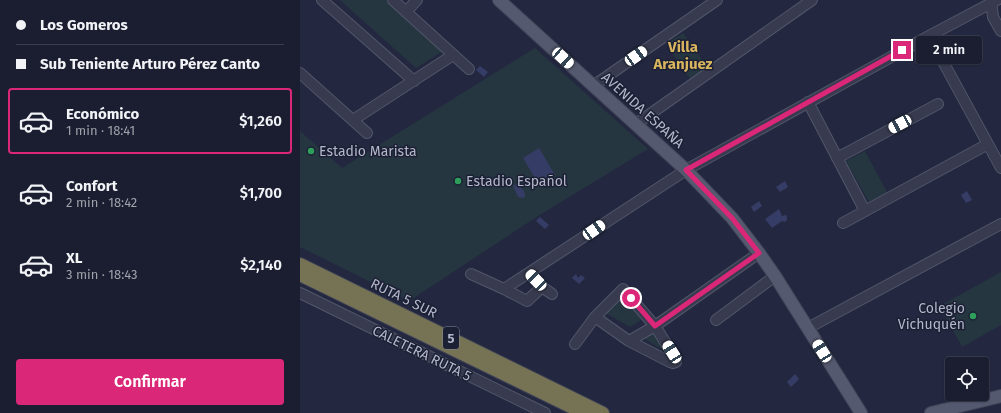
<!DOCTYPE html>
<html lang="es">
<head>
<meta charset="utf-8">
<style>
	:root { --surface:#1a1e30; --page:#272b3c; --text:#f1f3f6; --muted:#9fa2ab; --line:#383c4c; --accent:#db2777 }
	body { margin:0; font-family:"Fira Sans",sans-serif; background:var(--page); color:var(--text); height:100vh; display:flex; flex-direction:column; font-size:15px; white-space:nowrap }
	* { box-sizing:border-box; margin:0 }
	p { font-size:13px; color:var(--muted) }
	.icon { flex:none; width:22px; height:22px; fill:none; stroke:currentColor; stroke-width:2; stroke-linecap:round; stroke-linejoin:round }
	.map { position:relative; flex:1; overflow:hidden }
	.details { display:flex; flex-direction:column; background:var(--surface); width:300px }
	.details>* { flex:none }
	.banner { display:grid; align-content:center; height:88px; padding:0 16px; background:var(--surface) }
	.controls { position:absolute; left:645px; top:357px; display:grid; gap:8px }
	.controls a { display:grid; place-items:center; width:44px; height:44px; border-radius:4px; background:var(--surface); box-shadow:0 1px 3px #0004,0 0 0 1px var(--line); font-size:20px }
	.end { position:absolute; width:18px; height:18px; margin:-9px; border:5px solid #db2777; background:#fff; box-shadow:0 0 0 2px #fff }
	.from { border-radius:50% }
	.bubble { position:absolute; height:28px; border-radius:4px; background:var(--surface); box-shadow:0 1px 3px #0004,0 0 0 1px var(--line); font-size:13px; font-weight:600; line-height:28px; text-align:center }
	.car { position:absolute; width:12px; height:24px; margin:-12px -6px; border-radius:5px; box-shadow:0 0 3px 1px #0007; background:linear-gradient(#fff 24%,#345 0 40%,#fff 0 76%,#345 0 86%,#fff 0) }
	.banner b { display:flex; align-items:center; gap:14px; height:38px; font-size:15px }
	.banner b+b { border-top:1px solid var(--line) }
	.banner i { width:10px; height:10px; background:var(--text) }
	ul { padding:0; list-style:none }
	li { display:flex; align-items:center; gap:12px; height:66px; margin:0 8px 6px; padding:0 8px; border:2px solid transparent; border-radius:4px }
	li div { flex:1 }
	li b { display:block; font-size:15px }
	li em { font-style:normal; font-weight:600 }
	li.active { border-color:var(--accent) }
	li>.icon { width:36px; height:36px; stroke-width:1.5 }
	.button { display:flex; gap:8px; margin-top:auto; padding:8px 16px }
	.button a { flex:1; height:46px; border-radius:4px; background:var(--accent); color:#fff; font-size:16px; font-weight:600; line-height:46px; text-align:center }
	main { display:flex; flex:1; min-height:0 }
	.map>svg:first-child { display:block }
</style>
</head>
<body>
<main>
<section class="details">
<div class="banner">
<b><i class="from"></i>Los Gomeros</b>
<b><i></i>Sub Teniente Arturo Pérez Canto</b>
</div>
<ul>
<li class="active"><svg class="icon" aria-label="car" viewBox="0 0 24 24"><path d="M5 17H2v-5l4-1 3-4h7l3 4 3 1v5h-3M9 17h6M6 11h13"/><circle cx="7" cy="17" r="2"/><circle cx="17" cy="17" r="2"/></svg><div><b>Económico</b><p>1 min · 18:41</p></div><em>$1,260</em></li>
<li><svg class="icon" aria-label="car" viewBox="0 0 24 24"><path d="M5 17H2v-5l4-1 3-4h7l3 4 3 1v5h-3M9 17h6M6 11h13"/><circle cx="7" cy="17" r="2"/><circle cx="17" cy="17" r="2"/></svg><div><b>Confort</b><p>2 min · 18:42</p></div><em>$1,700</em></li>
<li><svg class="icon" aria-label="car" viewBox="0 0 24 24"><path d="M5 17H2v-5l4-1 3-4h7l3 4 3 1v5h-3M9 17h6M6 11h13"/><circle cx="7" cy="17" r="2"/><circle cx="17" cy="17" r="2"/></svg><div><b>XL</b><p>3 min · 18:43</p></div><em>$2,140</em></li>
</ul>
<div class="button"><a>Confirmar</a></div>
</section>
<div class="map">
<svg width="701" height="413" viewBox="0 0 701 413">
	<rect width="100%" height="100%" fill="#232840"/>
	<path fill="#253641" d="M 40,0 L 87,0 L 143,51 L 116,68 Z
		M 383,33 L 408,68 L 391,80 L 366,44 Z
		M 235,48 L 348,149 L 238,216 L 109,301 L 0,247 L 0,131 L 42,168 Z
		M 565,151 L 588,194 L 570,204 L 546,161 Z
		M 701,272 L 701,325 L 662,347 L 640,306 Z
		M 325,296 L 343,319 L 330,327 L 304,312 Z
		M 349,327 L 364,351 L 337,334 Z"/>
	<path fill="#353c65" d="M 180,66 L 188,72 L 184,77 L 176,70 Z
		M 239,148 L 255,175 L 239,185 L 223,158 Z
		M 485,181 L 488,187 L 480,192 L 476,187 Z
		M 217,184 L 224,191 L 225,195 L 224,198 L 218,197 L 213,186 Z
		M 667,191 L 672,200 L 666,203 L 661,195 Z
		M 459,201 L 462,206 L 454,212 L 451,207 Z
		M 479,209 L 482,216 L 486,215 L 487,216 L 487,220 L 485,222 L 482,221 L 472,228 L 465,219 Z
		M 240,217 L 249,225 L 245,229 L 236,221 Z
		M 276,274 L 278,278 L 281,275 L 285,278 L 279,284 L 272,278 Z
		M 495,374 L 499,379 L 491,387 L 487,382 Z"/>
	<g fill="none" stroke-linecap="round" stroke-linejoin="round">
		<defs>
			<path id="minor" d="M 22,0 L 114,81
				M 93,0 L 169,69
				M 691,0 L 693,17 L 701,31
				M 106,12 L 117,0
				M 629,36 L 701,168
				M 0,73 L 67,133
				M 293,86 L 417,0
				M 508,102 L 565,211
				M 53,120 L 153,55
				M 336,124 L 512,0
				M 537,158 L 638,104
				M 543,223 L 688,144
				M 171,274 L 204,289
				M 229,274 L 242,287 L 227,301 L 204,289 L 386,170 L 629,36 L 697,0
				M 242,287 L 252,294
				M 0,293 L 245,413
				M 416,320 L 475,276
				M 508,328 L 701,224
				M 329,341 L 355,326 L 459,253
				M 275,344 L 295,317 L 323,289 L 355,326 L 372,353 L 376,362 L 373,363 L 370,362 L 329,341 L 295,317"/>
			<path id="major" d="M 199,0 L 386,170 L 432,218 L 459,253 L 475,276 L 561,413
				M 631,413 L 701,396"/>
			<path id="highway" d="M 0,264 L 303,413
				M 0,275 L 283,413"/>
		</defs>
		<use href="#minor" stroke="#52566a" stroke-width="12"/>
		<use href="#major" stroke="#414458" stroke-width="14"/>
		<use href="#highway" stroke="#3f4357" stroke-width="14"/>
		<use href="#minor" stroke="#383b4f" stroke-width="10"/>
		<use href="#major" stroke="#55596f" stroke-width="12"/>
		<use href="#highway" stroke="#767254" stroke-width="12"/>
	</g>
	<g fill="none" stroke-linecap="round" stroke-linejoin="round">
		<path stroke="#db2777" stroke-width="5" d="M 331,298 L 355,326 L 459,253 L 432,218 L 386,170 L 602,50"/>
	</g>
	<g fill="#2e9e5b" stroke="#1c2034" stroke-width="1.5">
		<circle cx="11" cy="151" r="4"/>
		<circle cx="158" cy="181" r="4"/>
		<circle cx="673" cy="316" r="4"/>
	</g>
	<g text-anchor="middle" stroke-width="3" stroke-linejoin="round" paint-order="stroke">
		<rect fill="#1c2034" stroke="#86899d" stroke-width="1" x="143" y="327" width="16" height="22" rx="3"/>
		<g font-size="13" font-weight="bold" fill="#b4b6ca">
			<text x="151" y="343">5</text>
		</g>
		<g font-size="14" fill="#b4b6ca" stroke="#1c2034">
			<text transform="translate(343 110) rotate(42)" y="5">AVENIDA ESPAÑA</text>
			<text transform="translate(104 298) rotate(26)" y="5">RUTA 5 SUR</text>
			<text transform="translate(122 353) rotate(26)" y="5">CALETERA RUTA 5</text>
		</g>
		<g font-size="14" fill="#b4b6ca" stroke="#1c2034" text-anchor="start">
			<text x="19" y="156">Estadio Marista</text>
			<text x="166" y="186">Estadio Español</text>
			<text x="665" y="313" text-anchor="end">Colegio<tspan x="665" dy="16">Vichuquén</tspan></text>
		</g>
		<g font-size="15" font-weight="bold" fill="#dab55f" stroke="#1c2034">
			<text x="383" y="52">Villa<tspan x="383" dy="17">Aranjuez</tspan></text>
		</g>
	</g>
</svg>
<div class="controls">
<a><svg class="icon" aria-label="locate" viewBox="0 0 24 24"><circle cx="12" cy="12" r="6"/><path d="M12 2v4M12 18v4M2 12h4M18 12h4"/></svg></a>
</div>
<i class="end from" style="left:331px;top:298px"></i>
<i class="end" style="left:602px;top:50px"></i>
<div class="bubble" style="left:616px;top:36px;width:66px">2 min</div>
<i class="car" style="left:336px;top:56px;rotate:55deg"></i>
<i class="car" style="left:263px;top:58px;rotate:132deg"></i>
<i class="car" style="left:600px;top:124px;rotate:242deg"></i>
<i class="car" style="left:294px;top:230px;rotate:56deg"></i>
<i class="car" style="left:236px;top:280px;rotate:316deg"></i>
<i class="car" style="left:522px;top:351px;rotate:328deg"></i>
<i class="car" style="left:372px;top:352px;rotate:328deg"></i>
</div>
</main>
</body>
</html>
